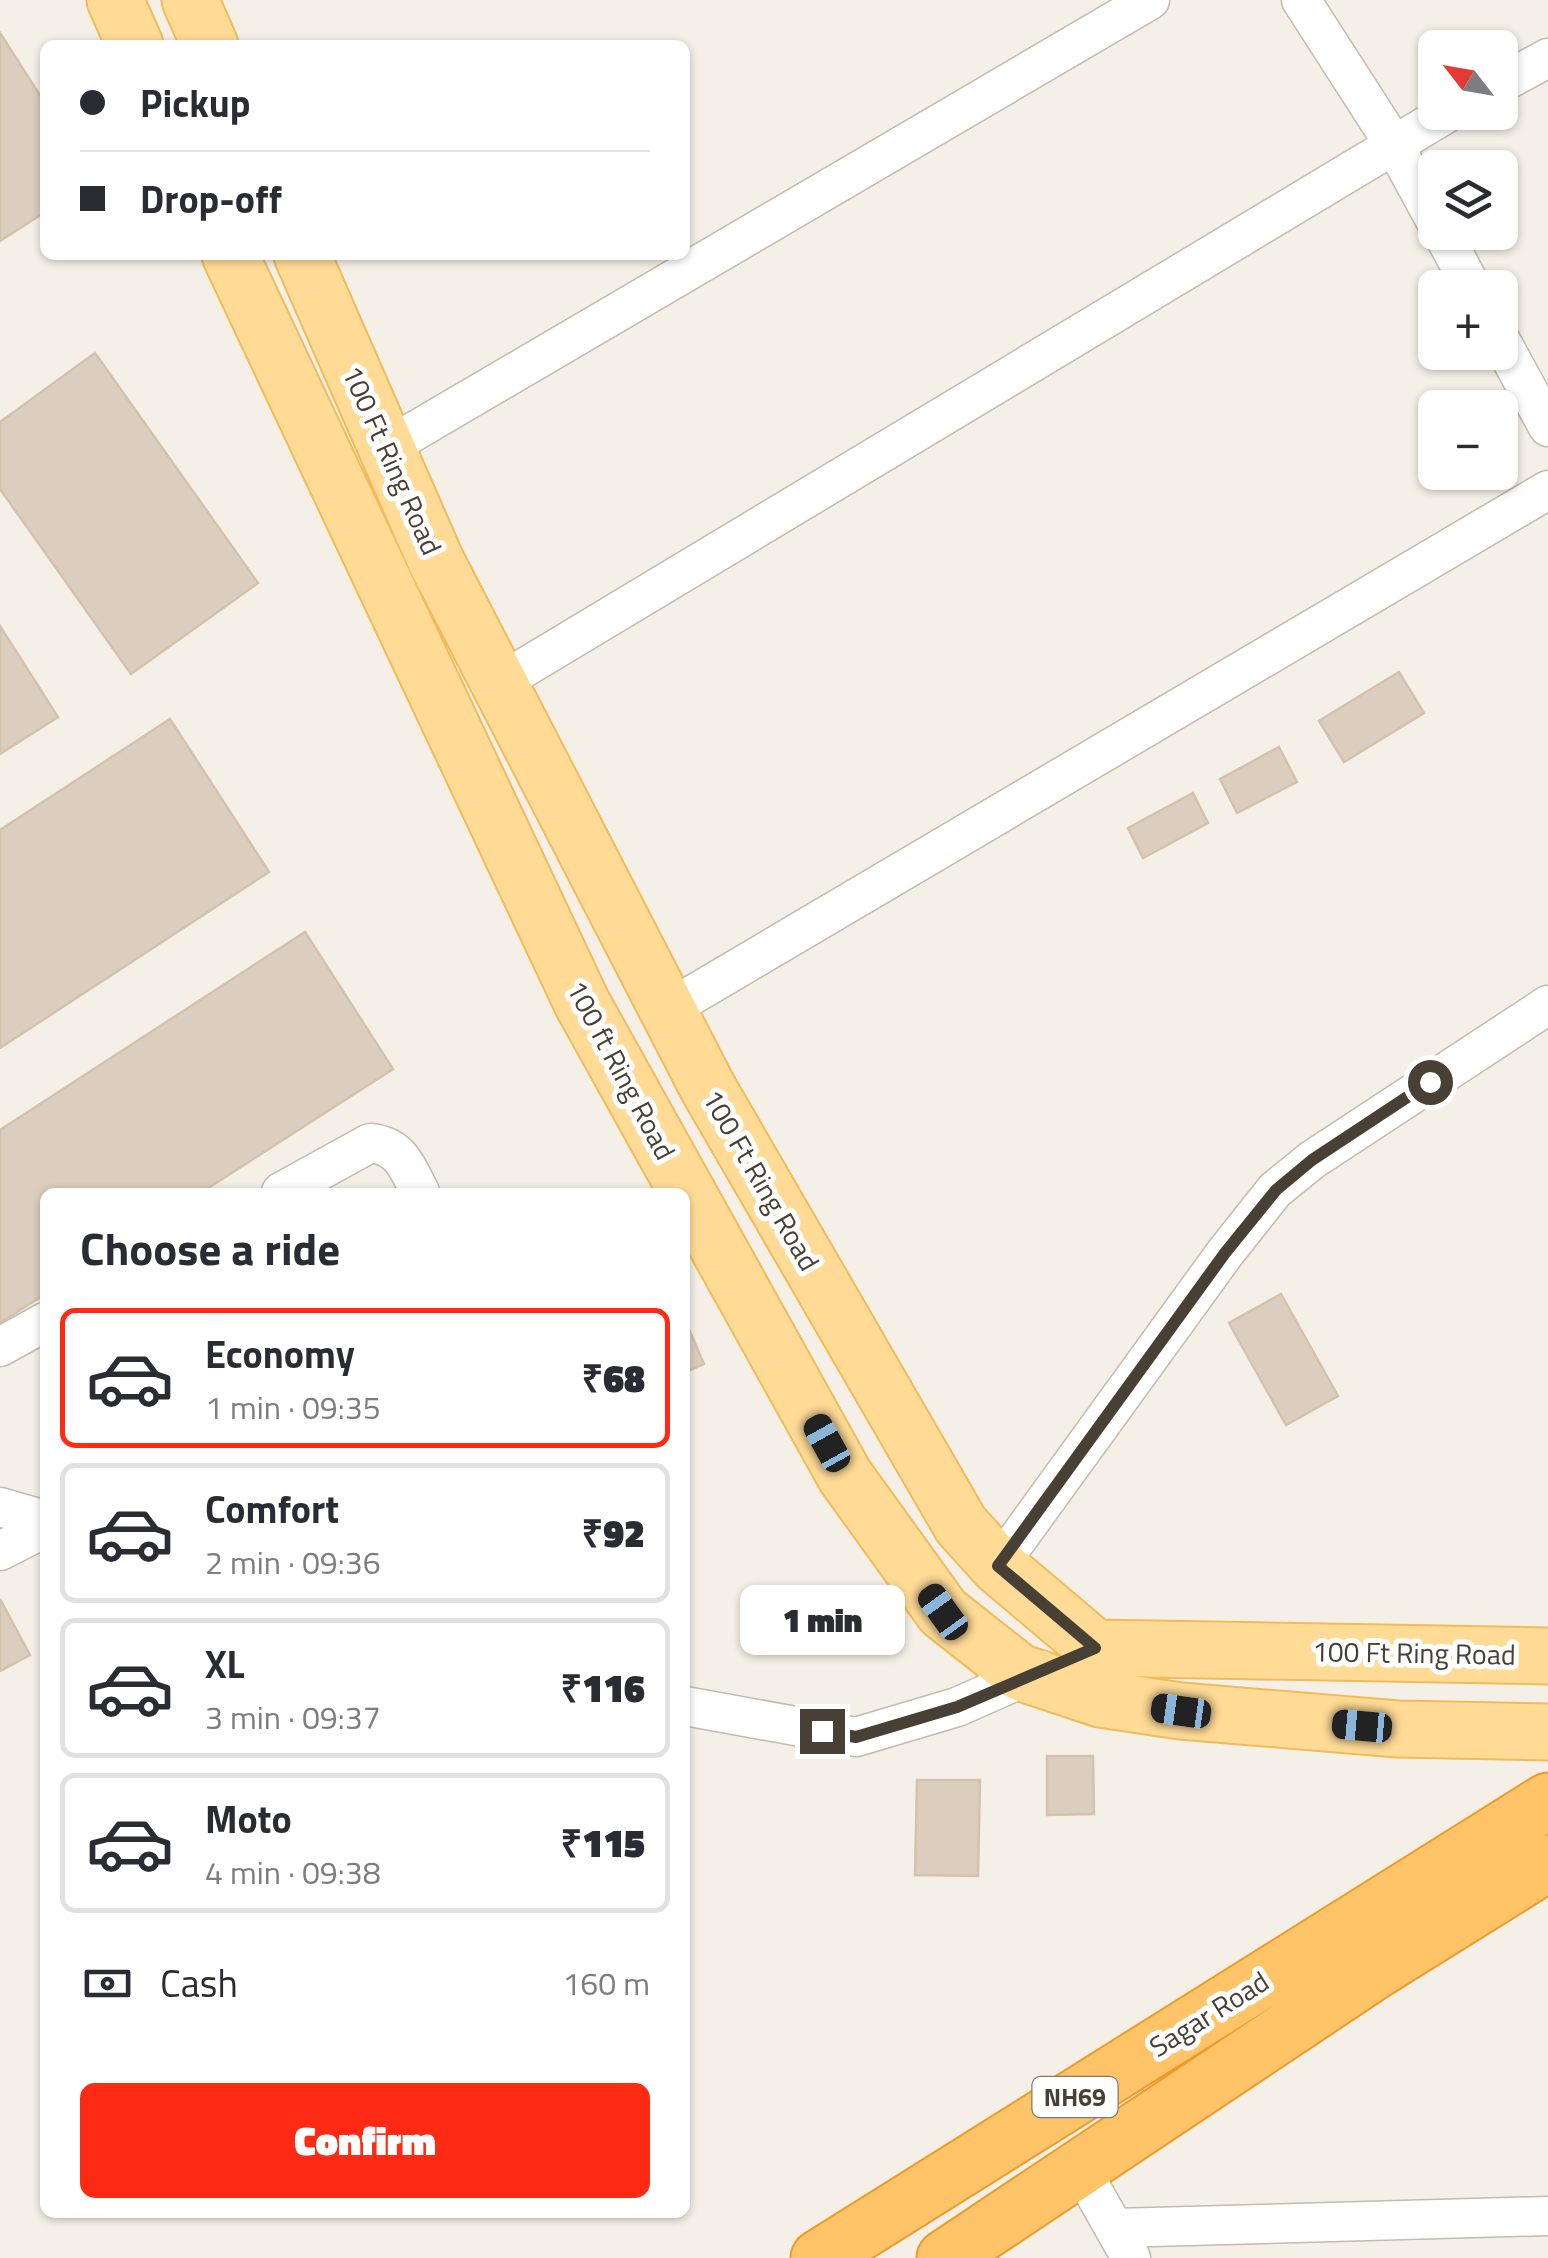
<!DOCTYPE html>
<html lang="en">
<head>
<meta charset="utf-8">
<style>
	:root { --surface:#fff; --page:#f7f7f7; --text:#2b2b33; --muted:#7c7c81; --line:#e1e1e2; --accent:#ff2a14 }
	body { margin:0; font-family:"Titillium Web",sans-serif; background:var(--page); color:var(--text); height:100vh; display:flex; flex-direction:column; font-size:38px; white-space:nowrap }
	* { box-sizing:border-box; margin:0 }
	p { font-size:32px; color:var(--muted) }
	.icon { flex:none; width:55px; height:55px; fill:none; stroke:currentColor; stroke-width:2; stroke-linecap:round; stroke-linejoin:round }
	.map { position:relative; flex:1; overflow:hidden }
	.panel { position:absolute; left:40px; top:1188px; width:650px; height:1030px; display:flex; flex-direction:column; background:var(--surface); border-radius:15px; box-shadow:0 2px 8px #0004 }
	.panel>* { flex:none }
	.guide { position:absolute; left:40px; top:40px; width:650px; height:220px; border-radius:15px; box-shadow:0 2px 8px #0004; display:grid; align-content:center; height:220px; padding:0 40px; background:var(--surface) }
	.needle { width:65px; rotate:301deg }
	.buttons { position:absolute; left:1418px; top:30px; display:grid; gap:20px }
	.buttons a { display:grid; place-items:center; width:100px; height:100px; border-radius:15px; background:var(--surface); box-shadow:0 2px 8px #0004; font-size:50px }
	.end { position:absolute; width:45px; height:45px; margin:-22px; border:12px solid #494035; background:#fff; box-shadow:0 0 0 5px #fff }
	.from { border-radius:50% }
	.bubble { position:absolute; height:70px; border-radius:15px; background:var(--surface); box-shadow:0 2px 8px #0004; font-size:32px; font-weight:800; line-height:70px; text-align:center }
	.car { position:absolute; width:30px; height:60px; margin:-30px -15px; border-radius:12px; box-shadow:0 0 8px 2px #0007; background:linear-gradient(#222 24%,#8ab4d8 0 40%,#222 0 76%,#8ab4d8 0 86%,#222 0) }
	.guide b { display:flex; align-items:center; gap:35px; height:95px; font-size:38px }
	.guide b+b { border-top:2px solid var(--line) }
	.guide i { width:25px; height:25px; background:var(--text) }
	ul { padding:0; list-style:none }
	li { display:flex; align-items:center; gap:30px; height:140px; margin:0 20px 15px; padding:0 20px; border:5px solid var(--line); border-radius:15px }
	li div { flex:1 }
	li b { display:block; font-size:38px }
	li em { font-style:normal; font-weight:800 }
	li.current { border-color:var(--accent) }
	li>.icon { width:90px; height:90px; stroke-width:1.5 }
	h2 { padding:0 40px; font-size:45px; line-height:120px }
	.pay { display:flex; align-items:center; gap:25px; height:110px; padding:0 40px; font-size:38px }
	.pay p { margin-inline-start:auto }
	.button { display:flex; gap:20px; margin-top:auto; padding:20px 40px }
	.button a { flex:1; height:115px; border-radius:15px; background:var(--accent); color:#fff; font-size:40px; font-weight:800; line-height:115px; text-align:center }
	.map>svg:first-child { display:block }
</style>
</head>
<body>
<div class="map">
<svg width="1548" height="2258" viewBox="0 0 1548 2258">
	<rect width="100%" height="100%" fill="#f5f0e7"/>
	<path fill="#dbcebe" stroke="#d4c2ad" stroke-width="2.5" d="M 0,33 L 45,103 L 45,212 L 0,241 Z
		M 95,353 L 258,583 L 131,674 L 0,489 L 0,422 Z
		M 0,626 L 58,717 L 0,754 Z
		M 1399,672 L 1424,713 L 1344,762 L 1319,721 Z
		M 170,719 L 269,872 L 0,1048 L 0,830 Z
		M 1279,747 L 1297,782 L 1237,813 L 1220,779 Z
		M 1193,793 L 1208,823 L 1143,858 L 1128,828 Z
		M 305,932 L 393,1069 L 202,1192 L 45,1192 L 45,1294 L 0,1323 L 0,1130 Z
		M 1281,1294 L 1338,1396 L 1286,1425 L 1229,1323 Z
		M 685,1320 L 704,1364 L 685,1372 Z
		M 0,1599 L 30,1655 L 0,1671 Z
		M 1047,1756 L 1093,1756 L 1094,1814 L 1047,1815 Z
		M 917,1780 L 980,1780 L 978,1876 L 915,1875 Z"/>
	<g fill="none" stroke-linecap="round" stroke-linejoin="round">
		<defs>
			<path id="street" d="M 1301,0 L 1393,143 L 1435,220
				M 1500,84 L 1548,58
				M 1442,232 L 1472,288
				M 1500,339 L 1548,427
				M 386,448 L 1150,0
				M 499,683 L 1449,112
				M 667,1010 L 1548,490
				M 281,1192 L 370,1143 C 401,1146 407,1167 420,1192
				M 0,1347 L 45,1322
				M 0,1507 L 45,1520
				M 0,1551 L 45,1528
				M 998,1566 L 1225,1253 L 1275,1190 L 1312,1160 L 1548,1005
				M 685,1706 L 856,1737 L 957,1707 L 1041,1670
				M 1080,2168 L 1131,2258
				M 1115,2228 L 1548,2216"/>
			<path id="primary" d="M 115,0 L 135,45
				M 190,0 L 210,45
				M 230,255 L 582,1003 L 845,1476 L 943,1612 L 1019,1672 L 1100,1699 L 1181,1711 L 1398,1729 L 1548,1732
				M 302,255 L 436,561 L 708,1088 L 961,1525 L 998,1566 L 1095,1648 L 1548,1656"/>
			<path id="highway" d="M 819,2258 L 1548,1801
				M 945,2258 L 1375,1971 L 1548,1863"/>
		</defs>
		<use href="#street" stroke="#c5baab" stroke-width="41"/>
		<use href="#primary" stroke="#f1bb59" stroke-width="59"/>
		<use href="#highway" stroke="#ee9a27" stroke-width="59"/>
		<use href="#street" stroke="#fff" stroke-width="38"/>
		<use href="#primary" stroke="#ffdb96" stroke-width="55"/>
		<use href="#highway" stroke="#ffc468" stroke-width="55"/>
	</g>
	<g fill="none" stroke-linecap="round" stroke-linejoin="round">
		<path stroke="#494035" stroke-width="12" d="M 822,1731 L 856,1737 L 957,1707 L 1095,1648 L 998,1566 L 1225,1253 L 1276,1190 L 1312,1160 L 1430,1082"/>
	</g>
	<g text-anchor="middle" stroke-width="10" stroke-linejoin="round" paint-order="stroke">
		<rect fill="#fff" stroke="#807972" stroke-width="2.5" x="1032.5" y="2077" width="85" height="40" rx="8"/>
		<g font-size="25" font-weight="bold" fill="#494035">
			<text x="1075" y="2106">NH69</text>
		</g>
		<g font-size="28" fill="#494035" stroke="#fff">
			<text transform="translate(392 460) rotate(66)" y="10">100 Ft Ring Road</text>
			<text transform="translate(621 1070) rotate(62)" y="10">100 ft Ring Road</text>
			<text transform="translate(761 1180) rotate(60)" y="10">100 Ft Ring Road</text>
			<text transform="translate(1414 1653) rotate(1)" y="10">100 Ft Ring Road</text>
			<text transform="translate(1209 2014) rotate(-32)" y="10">Sagar Road</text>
		</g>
	</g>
</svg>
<div class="buttons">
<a><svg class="needle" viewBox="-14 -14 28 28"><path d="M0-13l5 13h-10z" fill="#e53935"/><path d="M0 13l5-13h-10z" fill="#7c7c81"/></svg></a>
<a><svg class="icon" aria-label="layers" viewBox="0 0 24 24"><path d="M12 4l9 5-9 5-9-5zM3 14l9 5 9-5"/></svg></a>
<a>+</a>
<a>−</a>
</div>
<i class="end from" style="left:1430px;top:1082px"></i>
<i class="end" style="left:822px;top:1731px"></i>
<div class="bubble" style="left:740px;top:1585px;width:165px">1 min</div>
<i class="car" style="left:827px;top:1443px;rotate:331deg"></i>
<i class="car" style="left:943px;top:1612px;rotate:324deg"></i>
<i class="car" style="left:1181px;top:1711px;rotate:278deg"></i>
<i class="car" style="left:1362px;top:1726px;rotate:275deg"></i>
<div class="guide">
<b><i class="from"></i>Pickup</b>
<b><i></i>Drop-off</b>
</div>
<section class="panel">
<h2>Choose a ride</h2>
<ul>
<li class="current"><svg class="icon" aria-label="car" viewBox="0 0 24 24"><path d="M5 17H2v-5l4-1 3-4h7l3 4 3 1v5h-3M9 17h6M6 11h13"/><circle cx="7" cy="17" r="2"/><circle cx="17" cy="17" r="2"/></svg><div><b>Economy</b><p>1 min · 09:35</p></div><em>₹68</em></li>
<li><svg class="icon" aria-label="car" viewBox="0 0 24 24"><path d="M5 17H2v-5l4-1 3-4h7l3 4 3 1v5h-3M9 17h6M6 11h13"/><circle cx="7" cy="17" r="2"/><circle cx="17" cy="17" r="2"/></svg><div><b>Comfort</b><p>2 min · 09:36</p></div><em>₹92</em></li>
<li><svg class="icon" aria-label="car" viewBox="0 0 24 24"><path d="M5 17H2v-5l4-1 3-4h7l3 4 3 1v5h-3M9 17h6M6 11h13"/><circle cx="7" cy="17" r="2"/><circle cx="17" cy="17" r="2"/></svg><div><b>XL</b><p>3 min · 09:37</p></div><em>₹116</em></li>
<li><svg class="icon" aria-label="car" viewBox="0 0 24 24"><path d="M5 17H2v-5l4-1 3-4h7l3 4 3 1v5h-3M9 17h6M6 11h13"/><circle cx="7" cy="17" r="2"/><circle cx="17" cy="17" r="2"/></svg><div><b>Moto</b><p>4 min · 09:38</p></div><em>₹115</em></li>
</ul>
<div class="pay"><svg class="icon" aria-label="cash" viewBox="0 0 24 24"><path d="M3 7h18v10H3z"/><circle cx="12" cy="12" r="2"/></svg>Cash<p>160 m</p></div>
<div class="button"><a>Confirm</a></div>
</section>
</div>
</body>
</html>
